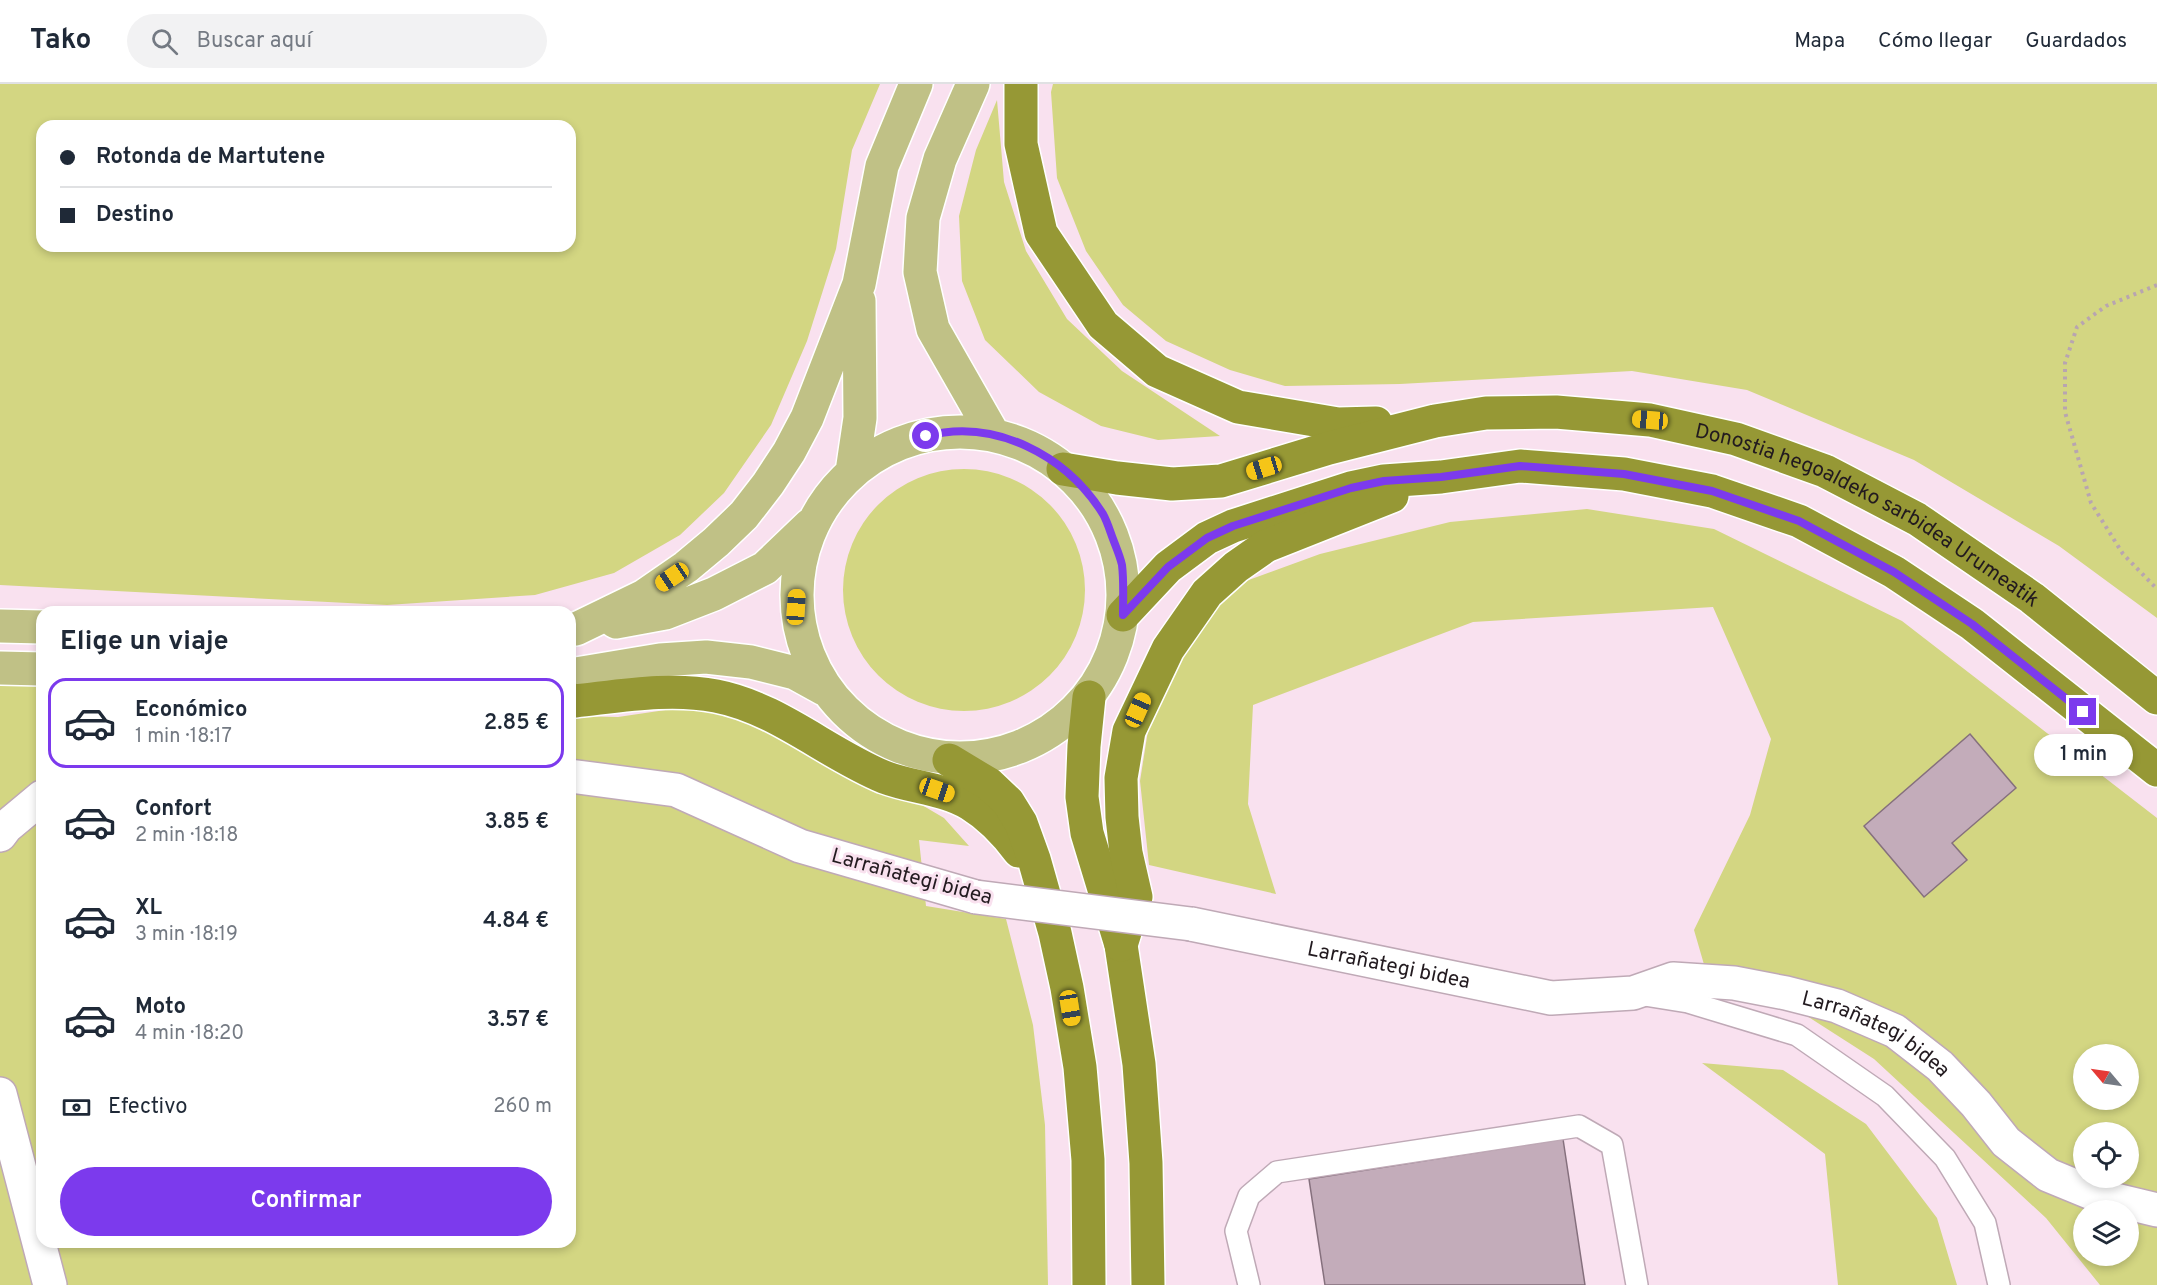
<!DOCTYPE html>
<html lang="es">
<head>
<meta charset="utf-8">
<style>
	:root { --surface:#fff; --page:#f2f2f3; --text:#1f2937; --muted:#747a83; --line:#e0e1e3; --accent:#7c3aed }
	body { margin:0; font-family:Overpass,sans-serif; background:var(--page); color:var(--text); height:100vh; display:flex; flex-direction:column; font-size:22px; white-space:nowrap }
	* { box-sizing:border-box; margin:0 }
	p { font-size:20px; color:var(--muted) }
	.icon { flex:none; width:33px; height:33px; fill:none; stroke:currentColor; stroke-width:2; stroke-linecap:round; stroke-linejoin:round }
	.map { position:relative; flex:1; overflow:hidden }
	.side { position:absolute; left:36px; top:522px; width:540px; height:642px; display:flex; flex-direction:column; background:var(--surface); border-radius:18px; box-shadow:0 3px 9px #0003 }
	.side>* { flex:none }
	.top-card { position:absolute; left:36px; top:36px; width:540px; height:132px; border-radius:18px; box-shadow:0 3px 9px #0003; display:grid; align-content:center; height:132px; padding:0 24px; background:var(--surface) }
	.needle { width:39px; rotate:299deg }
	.tools { position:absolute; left:2073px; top:960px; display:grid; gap:12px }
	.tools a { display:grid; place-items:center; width:66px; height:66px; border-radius:50%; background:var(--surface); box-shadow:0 3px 9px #0003; font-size:30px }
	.end { position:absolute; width:27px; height:27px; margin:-14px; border:8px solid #7c3aed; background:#fff; box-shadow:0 0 0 3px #fff }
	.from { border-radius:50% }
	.bubble { position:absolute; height:42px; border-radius:21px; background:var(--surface); box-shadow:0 3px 9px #0003; font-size:20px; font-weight:600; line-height:42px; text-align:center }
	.car { position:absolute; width:18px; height:36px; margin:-18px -9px; border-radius:8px; box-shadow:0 0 4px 2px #0007; background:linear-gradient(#f5c518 24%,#345 0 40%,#f5c518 0 76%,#345 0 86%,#f5c518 0) }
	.top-card b { display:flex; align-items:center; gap:21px; height:57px; font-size:22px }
	.top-card b+b { border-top:2px solid var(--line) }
	.top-card i { width:15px; height:15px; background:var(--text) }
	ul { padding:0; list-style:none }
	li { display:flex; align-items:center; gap:18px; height:90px; margin:0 12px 9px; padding:0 12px; border:3px solid transparent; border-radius:18px }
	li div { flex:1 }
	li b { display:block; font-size:22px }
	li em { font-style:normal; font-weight:600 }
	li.on { border-color:var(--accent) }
	li>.icon { width:54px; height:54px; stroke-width:1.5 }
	h2 { padding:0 24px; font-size:27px; line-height:72px }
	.pay { display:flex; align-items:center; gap:15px; height:66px; padding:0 24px; font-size:22px }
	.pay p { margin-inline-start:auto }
	.button { display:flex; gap:12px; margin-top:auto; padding:12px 24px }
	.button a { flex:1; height:69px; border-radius:36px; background:var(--accent); color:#fff; font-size:24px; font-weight:600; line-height:69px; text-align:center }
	header { display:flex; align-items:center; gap:36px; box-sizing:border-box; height:84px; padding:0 30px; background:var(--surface); border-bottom:2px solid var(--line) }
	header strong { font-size:28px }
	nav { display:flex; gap:33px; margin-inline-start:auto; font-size:21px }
	.search { width:420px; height:54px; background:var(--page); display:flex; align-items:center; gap:15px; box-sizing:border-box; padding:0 21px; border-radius:33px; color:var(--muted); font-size:22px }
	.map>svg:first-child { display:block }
</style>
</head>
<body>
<header>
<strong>Tako</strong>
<div class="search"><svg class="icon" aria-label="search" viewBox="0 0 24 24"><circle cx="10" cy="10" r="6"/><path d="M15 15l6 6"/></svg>Buscar aquí</div>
<nav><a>Mapa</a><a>Cómo llegar</a><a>Guardados</a></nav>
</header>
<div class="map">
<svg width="2157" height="1201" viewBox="0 0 2157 1201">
	<rect width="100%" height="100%" fill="#f9e1ef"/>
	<path fill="#d3d682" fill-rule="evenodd" d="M 0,0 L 880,0 L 852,66 L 836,165 L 807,257 L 771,341 L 724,409 L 680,451 L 614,489 L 535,511 L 387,521 L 0,501 ZM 42,42 L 570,42 L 570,162 L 42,162 Z
		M 1053,0 L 2157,0 L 2157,534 L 2059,462 L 1914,376 L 1747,306 L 1632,287 L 1400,300 L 1285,302 L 1230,286 L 1166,257 L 1123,221 L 1086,167 L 1057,94 L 1051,8 Z
		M 997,16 L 1004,98 L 1026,167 L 1067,235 L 1122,287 L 1220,352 L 1158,356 L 1101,342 L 1039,308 L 985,256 L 962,197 L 959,132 L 976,66 Z
		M843 506a121 121 0 1 1 242 0a121 121 0 1 1-242 0Z
		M 1587,425 L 1714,445 L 1902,537 L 2157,734 L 2157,1201 L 2100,1201 L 2046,1134 L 1874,975 L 1796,925 L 1712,908 L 1694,846 L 1750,731 L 1771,655 L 1713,523 L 1473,538 L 1253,621 L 1248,720 L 1276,810 L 1149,781 L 1140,697 L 1152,621 L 1197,546 L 1235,501 L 1320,470 L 1450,438 ZM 2084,970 L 2128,970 L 2128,1016 L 2084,1016 ZM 2084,1048 L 2128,1048 L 2128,1094 L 2084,1094 ZM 2084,1126 L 2128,1126 L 2128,1172 L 2084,1172 Z
		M 0,594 L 42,597 L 42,1158 L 570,1158 L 570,632 L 618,633 L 679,624 L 718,625 L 893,704 L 944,734 L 969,762 L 919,756 L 926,822 L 1006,835 L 1033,941 L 1045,1041 L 1048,1201 L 0,1201 Z
		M 1702,979 L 1783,986 L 1866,1040 L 1937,1134 L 1957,1201 L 1838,1201 L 1825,1070 Z"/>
	<path fill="#c3acba" stroke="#85707d" stroke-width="1.5" d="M 1970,650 L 2016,704 L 1952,759 L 1967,776 L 1924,813 L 1864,742 Z
		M 1563,1055 L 1585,1201 L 1325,1201 L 1309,1095 Z"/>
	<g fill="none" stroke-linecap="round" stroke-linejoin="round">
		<defs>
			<path id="lane" d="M 1638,910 L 1688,918 L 1797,951 L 1885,1012 L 1945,1074 L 1985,1139 L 1999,1201
				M 1249,1201 L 1236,1147 L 1249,1112 L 1277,1088 L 1579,1042 L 1612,1061 L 1637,1201"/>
			<g id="street">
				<path d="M 570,692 L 676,706 L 800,762 L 976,813"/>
				<path d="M 0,751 L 6,743 L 42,713"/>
				<path id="s1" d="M 1191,840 L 1551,914 L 1633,909 L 1673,895 L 1734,899 L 1786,909 L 1837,922 L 1895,947 L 1940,982 L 1976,1020 L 2006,1058 L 2048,1091 L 2099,1112 L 2157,1126"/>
				<path d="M 0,1010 L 50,1201"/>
			</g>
			<path id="primary" d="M 973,0 L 940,75 L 923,134 L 920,188 L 933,245 L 993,350
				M797 511a163 163 0 1 1 326 0a163 163 0 1 1-326 0Z
				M 852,388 L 860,334 L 859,217
				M 616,538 L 665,529 L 714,510 L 765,484 L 810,441
				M 0,542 L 42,543
				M 576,545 L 644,512 L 686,483 L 716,458 L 744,431 L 768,400 L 789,368 L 807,334 L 859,200 L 882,82 L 916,0
				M 0,584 L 42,585
				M 570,591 L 660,576 L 706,573 L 751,578 L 795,589 L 824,605"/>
			<g id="highway">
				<path d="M 1021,0 L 1021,60 L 1041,149 L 1103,241 L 1157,287 L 1238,323 L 1338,340 L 1376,339"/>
				<path id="s2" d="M 1063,385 L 1117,394 L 1172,400 L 1221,397 L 1329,364 L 1435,337 L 1486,329 L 1556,328 L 1650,336 L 1736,355 L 1825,387 L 1917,435 L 2032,514 L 2157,614"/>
				<path d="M 1123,531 L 1168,483 L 1207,454 L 1233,442 L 1351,404 L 1384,397 L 1441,393 L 1520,382 L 1624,390 L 1712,407 L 1799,437 L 1894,488 L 1972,540 L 2157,686"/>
				<path d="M 1089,613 L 1084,662 L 1082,713 L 1087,749 L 1121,861 L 1139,980 L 1146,1079 L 1148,1201"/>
				<path d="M 570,615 L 575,617 C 621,612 670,603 716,612 C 778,624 826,669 884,693 C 913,704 943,704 970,720 C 991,733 1005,748 1019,767"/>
				<path d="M 949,676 L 989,700 L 1008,718 L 1021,739 L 1034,775 L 1055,849 L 1067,904 L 1080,983 L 1088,1076 L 1089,1201"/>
				<path d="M 1121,861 L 1136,813 L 1126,769 L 1122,733 L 1121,694 L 1129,647 L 1168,565 L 1207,509 L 1236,483 L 1266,462 L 1392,412"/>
			</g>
		</defs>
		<use href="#lane" stroke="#bfa9b6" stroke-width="24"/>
		<use href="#street" stroke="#bfa9b6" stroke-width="36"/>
		<use href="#primary" stroke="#fff" stroke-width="36"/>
		<use href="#highway" stroke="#fff" stroke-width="36"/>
		<path stroke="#b8a5b0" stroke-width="4" stroke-dasharray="3 4.5" stroke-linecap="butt" d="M 2157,201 L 2106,222 L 2077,243 L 2065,279 L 2065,328 L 2091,419 L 2123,470 L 2157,505"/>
		<use href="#lane" stroke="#fff" stroke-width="21"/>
		<use href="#street" stroke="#fff" stroke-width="33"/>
		<use href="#primary" stroke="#c0c186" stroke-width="33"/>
		<use href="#highway" stroke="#969835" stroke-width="33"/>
		<defs>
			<path id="street-bridge" d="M 976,813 L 1191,840"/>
		</defs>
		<use href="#street-bridge" stroke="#bfa9b6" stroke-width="36" stroke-linecap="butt"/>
		<use href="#street-bridge" stroke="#fff" stroke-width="33"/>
	</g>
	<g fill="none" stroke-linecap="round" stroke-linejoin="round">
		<path stroke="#7c3aed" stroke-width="8" d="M 926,352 C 995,334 1066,371 1103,430 C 1107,437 1110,447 1113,455 C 1116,463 1120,472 1122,481 C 1124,497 1123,515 1123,531 L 1168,483 L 1207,454 L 1233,442 L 1351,404 L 1384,397 L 1441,393 L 1520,382 L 1624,390 L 1712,407 L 1799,437 L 1894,488 L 1972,540 L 2083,628"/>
	</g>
	<g text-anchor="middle" stroke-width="6" stroke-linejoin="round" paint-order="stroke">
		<g font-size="21" fill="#221a1f" stroke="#f9e1ef">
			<text dy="7" stroke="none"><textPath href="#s2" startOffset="837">Donostia hegoaldeko sarbidea Urumeatik</textPath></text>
			<text transform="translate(912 792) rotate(15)" y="7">Larrañategi bidea</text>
			<text dy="7" stroke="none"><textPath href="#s1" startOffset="202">Larrañategi bidea</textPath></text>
			<text dy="7" stroke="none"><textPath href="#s1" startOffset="706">Larrañategi bidea</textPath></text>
		</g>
	</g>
</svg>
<div class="tools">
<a><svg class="needle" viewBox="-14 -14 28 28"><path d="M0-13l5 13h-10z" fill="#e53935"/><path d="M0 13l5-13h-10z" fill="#747a83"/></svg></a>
<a><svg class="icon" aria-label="locate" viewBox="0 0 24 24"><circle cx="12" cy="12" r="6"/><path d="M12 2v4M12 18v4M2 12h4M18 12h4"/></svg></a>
<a><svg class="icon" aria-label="layers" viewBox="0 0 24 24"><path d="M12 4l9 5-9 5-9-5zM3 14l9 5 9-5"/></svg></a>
</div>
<i class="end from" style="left:926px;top:352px"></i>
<i class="end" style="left:2083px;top:628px"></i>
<div class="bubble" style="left:2034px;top:650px;width:99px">1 min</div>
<i class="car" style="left:1650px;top:336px;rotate:275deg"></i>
<i class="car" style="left:1264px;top:384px;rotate:253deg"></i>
<i class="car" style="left:672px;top:493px;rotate:236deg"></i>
<i class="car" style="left:796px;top:523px;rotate:4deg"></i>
<i class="car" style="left:1138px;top:626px;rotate:24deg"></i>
<i class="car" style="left:937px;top:706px;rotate:109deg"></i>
<i class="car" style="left:1070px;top:924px;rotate:171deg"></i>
<div class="top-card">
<b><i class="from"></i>Rotonda de Martutene</b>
<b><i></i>Destino</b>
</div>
<section class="side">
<h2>Elige un viaje</h2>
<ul>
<li class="on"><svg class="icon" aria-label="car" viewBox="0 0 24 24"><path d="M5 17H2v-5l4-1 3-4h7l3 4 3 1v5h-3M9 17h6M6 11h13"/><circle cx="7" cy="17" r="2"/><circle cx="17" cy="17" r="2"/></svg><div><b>Económico</b><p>1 min · 18:17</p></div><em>2.85 €</em></li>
<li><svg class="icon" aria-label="car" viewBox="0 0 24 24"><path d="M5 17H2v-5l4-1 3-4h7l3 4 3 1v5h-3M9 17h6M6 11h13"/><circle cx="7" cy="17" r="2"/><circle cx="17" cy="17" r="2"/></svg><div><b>Confort</b><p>2 min · 18:18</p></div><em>3.85 €</em></li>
<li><svg class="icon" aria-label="car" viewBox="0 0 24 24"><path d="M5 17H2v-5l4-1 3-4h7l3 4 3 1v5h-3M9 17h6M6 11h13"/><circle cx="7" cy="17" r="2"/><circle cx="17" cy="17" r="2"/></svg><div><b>XL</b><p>3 min · 18:19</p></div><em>4.84 €</em></li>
<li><svg class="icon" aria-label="car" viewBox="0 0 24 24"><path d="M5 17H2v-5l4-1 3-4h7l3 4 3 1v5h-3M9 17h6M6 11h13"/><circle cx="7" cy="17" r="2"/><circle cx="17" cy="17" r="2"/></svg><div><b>Moto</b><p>4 min · 18:20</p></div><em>3.57 €</em></li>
</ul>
<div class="pay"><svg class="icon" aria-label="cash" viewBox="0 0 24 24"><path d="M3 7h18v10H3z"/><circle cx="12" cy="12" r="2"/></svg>Efectivo<p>260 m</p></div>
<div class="button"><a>Confirmar</a></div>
</section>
</div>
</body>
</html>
